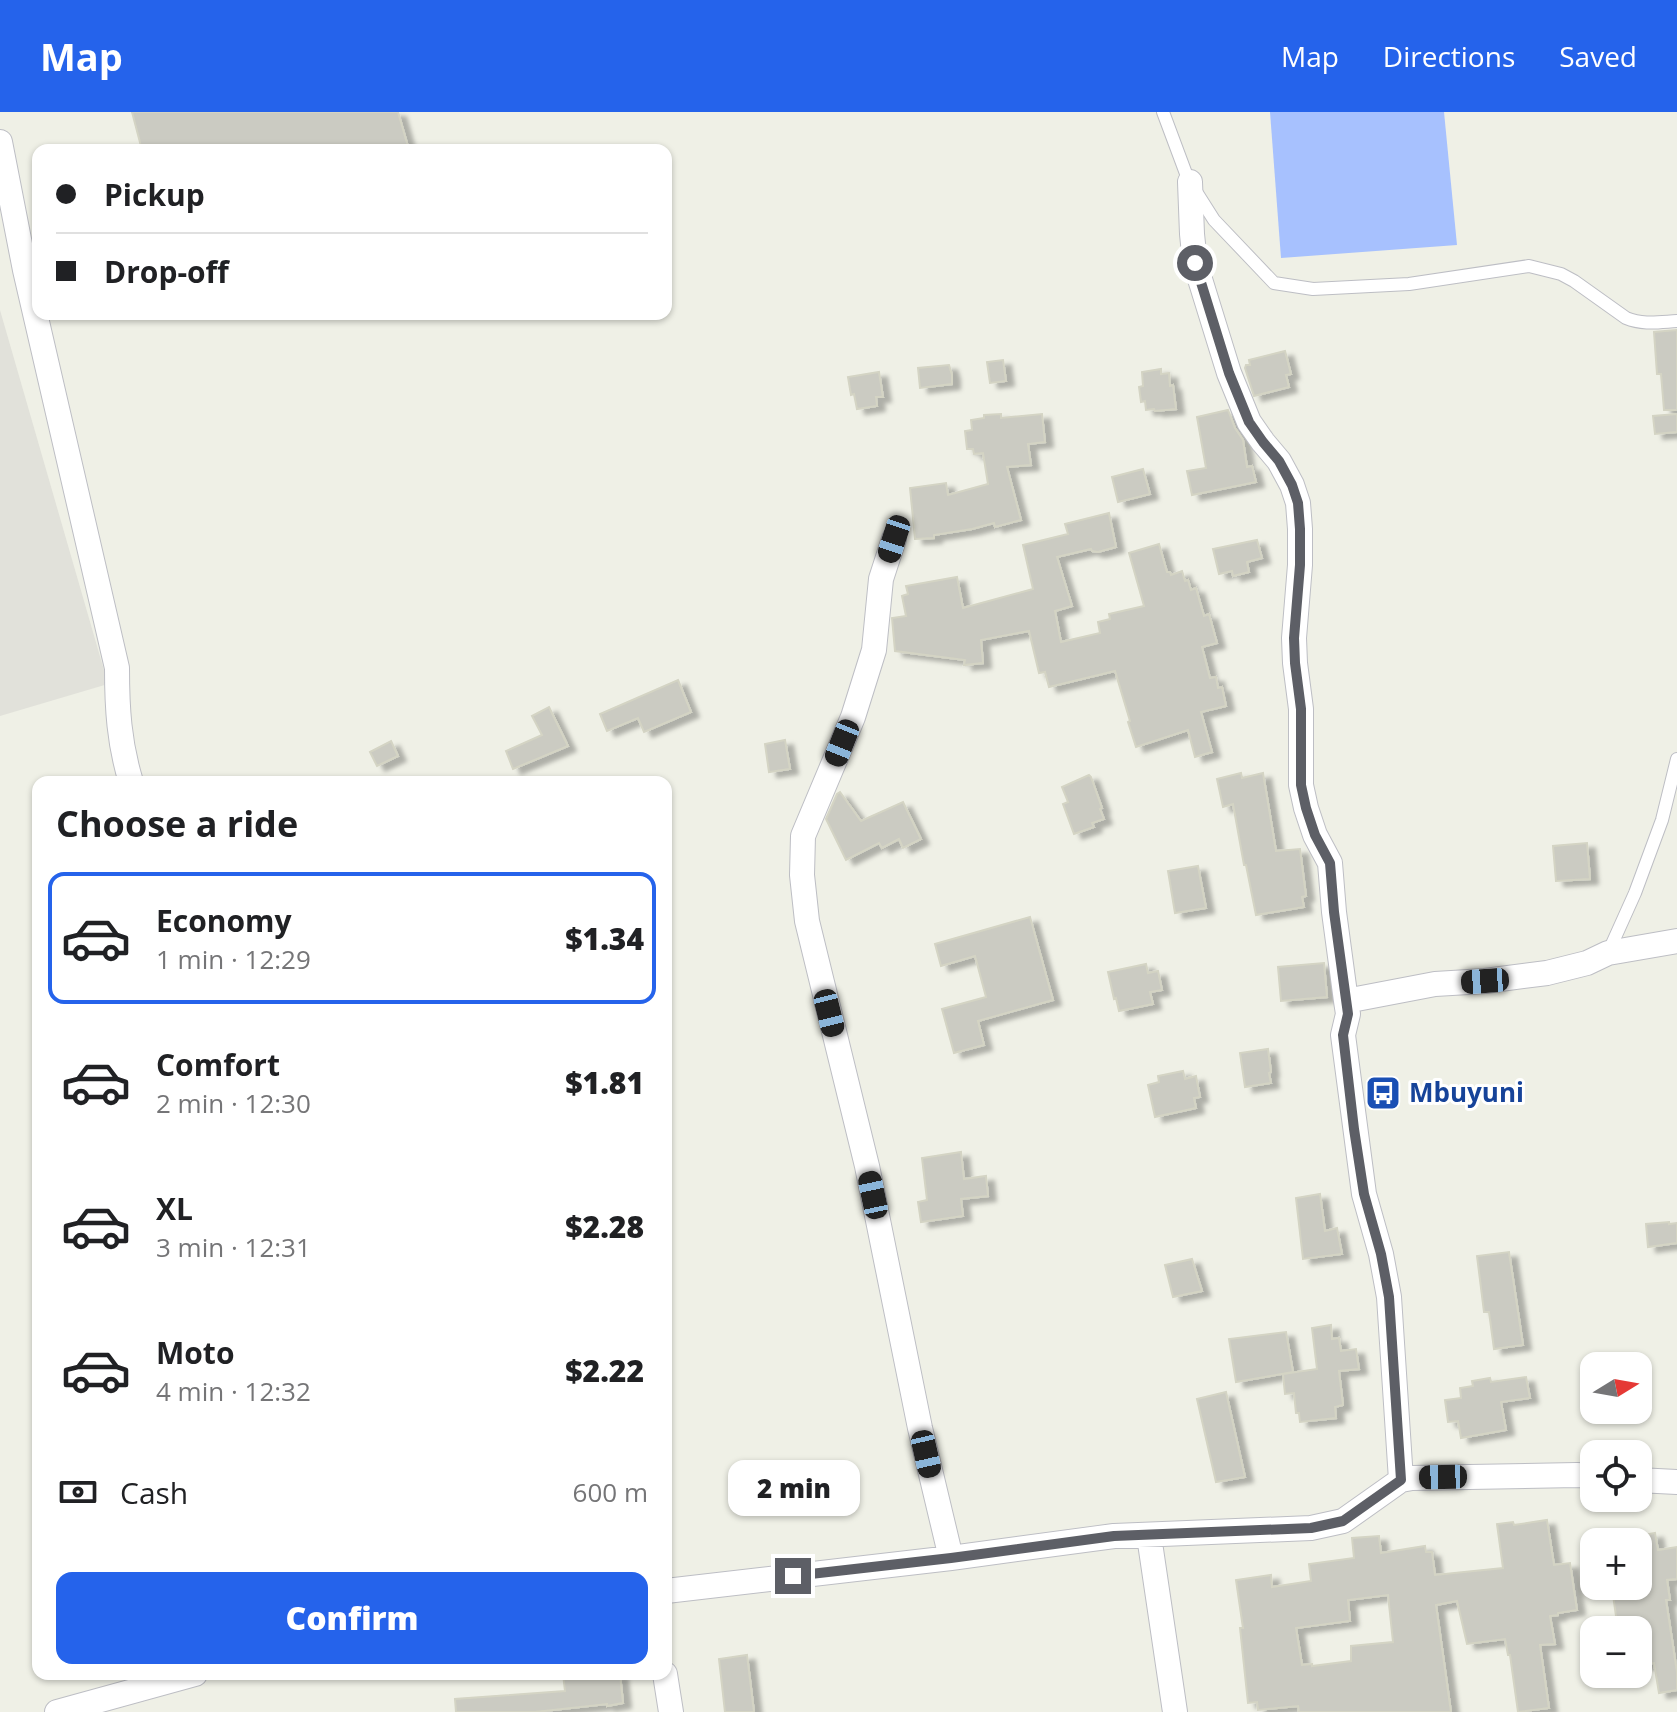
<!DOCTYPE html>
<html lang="en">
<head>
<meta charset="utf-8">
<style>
	:root { --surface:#fff; --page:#f2f2f2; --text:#202124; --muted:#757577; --line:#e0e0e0; --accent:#2563eb }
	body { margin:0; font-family:"Open Sans",sans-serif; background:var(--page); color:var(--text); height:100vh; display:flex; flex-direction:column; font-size:30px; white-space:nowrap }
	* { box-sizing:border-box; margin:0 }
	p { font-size:26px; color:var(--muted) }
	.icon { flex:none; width:44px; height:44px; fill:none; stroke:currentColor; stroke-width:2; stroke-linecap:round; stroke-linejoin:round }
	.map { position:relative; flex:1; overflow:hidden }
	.sheet { position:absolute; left:32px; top:664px; width:640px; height:904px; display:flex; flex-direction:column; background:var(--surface); border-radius:16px; box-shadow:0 2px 6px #0004 }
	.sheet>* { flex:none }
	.hud { position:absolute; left:32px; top:32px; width:640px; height:176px; border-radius:16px; box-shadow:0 2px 6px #0004; display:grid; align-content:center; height:176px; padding:0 24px; background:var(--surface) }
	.needle { width:52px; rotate:79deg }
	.tools { position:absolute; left:1580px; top:1240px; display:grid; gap:16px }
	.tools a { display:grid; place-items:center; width:72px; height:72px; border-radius:16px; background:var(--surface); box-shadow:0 2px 6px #0004; font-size:40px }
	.end { position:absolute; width:36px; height:36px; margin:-18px; border:10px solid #5d5f66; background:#fff; box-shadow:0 0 0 4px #fff }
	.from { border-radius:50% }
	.bubble { position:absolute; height:56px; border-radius:16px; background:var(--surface); box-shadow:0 2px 6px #0004; font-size:26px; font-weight:800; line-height:56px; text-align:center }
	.car { position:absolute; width:24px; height:48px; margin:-24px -12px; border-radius:10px; box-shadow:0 0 6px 2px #0007; background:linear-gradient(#222 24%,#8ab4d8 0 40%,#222 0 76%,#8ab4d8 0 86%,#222 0) }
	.hud b { display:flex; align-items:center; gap:28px; height:76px; font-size:30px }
	.hud b+b { border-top:2px solid var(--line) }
	.hud i { width:20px; height:20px; background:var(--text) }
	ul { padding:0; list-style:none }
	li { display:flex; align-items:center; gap:24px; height:132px; margin:0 16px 12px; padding:0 8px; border:4px solid transparent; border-radius:16px }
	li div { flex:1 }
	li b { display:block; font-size:30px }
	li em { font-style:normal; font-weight:800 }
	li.current { border-color:var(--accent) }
	li>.icon { width:72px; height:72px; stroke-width:1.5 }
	h2 { padding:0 24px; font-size:36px; line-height:96px }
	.pay { display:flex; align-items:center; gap:20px; height:88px; padding:0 24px; font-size:30px }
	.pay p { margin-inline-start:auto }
	.button { display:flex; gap:16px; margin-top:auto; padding:16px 24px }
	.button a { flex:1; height:92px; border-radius:16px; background:var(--accent); color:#fff; font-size:32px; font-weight:800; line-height:92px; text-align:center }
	header { display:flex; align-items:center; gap:48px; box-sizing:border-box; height:112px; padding:0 40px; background:var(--accent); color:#fff }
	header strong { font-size:38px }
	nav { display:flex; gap:44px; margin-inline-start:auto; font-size:28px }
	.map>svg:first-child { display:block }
</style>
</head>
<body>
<header>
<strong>Map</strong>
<nav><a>Map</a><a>Directions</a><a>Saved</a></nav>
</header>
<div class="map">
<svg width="1677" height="1600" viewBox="0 0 1677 1600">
	<defs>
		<filter id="shadow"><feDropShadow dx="8" dy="5" stdDeviation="2" flood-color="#0004"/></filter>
	</defs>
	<rect width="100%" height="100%" fill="#eff0e6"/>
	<path fill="#e1e1da" d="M 0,198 L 108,572 L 0,604 Z"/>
	<path fill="#a7c1fe" d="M 1270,0 L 1444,0 L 1457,133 L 1281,146 Z"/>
	<path fill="#cbcbc2" stroke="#d4d4c4" stroke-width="2" fill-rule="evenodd" filter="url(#shadow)" d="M 132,0 L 398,0 L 409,38 L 142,38 Z
		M 1677,218 L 1677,298 L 1664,298 L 1661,262 L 1657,262 L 1654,220 Z
		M 1285,239 L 1291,262 L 1286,263 L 1289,275 L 1254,284 L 1245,256 L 1246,253 L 1250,253 L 1249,248 Z
		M 1003,248 L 1006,269 L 990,271 L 987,250 Z
		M 949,253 L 952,263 L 952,272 L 920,276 L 918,256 Z
		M 1161,257 L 1161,262 L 1169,261 L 1170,274 L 1173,273 L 1176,297 L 1155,299 L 1154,297 L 1146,298 L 1145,289 L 1141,290 L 1139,275 L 1143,274 L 1142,260 Z
		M 879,260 L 883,285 L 876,285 L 877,294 L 857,297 L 854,282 L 851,283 L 848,265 Z
		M 1228,298 L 1235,316 L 1243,328 L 1247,355 L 1252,354 L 1256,370 L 1192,383 L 1187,359 L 1206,356 L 1197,305 Z
		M 1001,302 L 1001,306 L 1042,302 L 1045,330 L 1028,332 L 1031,353 L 1007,355 L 1021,408 L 995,415 L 994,411 L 972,417 L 934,423 L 934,426 L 915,427 L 910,376 L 946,371 L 948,383 L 988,372 L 983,341 L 974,342 L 973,337 L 967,337 L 965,319 L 972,318 L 971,308 L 984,306 L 984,303 Z
		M 1677,302 L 1677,320 L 1655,322 L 1653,304 Z
		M 1143,357 L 1150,382 L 1118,390 L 1112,365 Z
		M 1109,401 L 1116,435 L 1098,440 L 1092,439 L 1091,437 L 1057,445 L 1072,494 L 1055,499 L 1061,530 L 1100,521 L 1098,510 L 1110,507 L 1109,502 L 1144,494 L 1129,441 L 1159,432 L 1167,460 L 1170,460 L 1171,463 L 1182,459 L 1185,469 L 1188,468 L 1191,478 L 1196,476 L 1204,504 L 1209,502 L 1217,531 L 1202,535 L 1210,566 L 1216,565 L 1218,576 L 1222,575 L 1226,594 L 1201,600 L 1212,640 L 1195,645 L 1188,618 L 1136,635 L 1128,610 L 1130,609 L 1115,559 L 1049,575 L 1045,560 L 1039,561 L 1029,519 L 981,528 L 983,551 L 964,553 L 965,548 L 895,539 L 892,506 L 906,504 L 902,484 L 908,482 L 906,474 L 957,465 L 963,496 L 1033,477 L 1023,433 L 1068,422 L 1065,412 Z
		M 1257,428 L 1262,446 L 1247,450 L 1249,460 L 1233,464 L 1232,459 L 1219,462 L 1213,437 Z
		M 678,568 L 691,600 L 644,620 L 638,606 L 607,619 L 600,602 Z
		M 549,595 L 568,634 L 513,657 L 506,639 L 542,623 L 532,604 Z
		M 785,628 L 790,657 L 769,660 L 765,632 Z
		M 391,629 L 398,644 L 377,654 L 370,640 Z
		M 1241,661 L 1242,666 L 1263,661 L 1276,739 L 1300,737 L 1306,784 L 1302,785 L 1304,795 L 1256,803 L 1246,753 L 1244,753 L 1233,692 L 1223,695 L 1217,667 Z
		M 1089,663 L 1091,665 L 1102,696 L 1100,697 L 1104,707 L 1092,711 L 1094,715 L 1074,722 L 1063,692 L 1068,690 L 1062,675 Z
		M 840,680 L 861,709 L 903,690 L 921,727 L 903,736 L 899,727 L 882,736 L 879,731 L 846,748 L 826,707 L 837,682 Z
		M 1587,731 L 1590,767 L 1556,769 L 1553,734 Z
		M 1198,754 L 1206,796 L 1175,801 L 1168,759 Z
		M 1030,805 L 1053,888 L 978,909 L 984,933 L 954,941 L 942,897 L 986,885 L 975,844 L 941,854 L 935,832 Z
		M 1324,851 L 1327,885 L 1281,889 L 1278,855 Z
		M 1146,852 L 1148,861 L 1158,859 L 1162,878 L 1150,880 L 1153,892 L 1119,899 L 1116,886 L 1114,887 L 1108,860 Z
		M 1268,937 L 1271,960 L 1269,961 L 1271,971 L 1245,975 L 1240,941 Z
		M 1183,959 L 1185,967 L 1196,964 L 1200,985 L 1194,986 L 1196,996 L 1155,1005 L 1148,973 L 1159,970 L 1158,964 Z
		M 961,1040 L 964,1067 L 986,1064 L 988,1084 L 961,1087 L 963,1104 L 921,1110 L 918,1090 L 927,1088 L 922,1046 Z
		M 1320,1082 L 1325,1119 L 1337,1116 L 1342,1142 L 1303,1147 L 1296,1086 Z
		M 1669,1110 L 1669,1112 L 1677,1111 L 1677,1131 L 1648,1135 L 1646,1112 Z
		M 1509,1140 L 1523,1233 L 1494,1237 L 1489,1200 L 1484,1200 L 1477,1144 Z
		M 1192,1147 L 1202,1179 L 1173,1185 L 1165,1153 Z
		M 1331,1213 L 1332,1227 L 1339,1226 L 1341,1239 L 1356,1237 L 1359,1257 L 1339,1259 L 1343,1293 L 1335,1295 L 1336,1306 L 1300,1310 L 1299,1301 L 1296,1301 L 1294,1281 L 1285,1282 L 1283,1262 L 1317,1257 L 1312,1216 Z
		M 1286,1220 L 1293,1260 L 1236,1270 L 1229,1227 Z
		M 1526,1265 L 1530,1286 L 1501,1290 L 1506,1318 L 1461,1326 L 1458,1309 L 1448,1310 L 1445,1288 L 1461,1286 L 1460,1276 L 1473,1274 L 1472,1269 L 1490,1266 L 1491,1270 Z
		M 1226,1280 L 1245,1365 L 1216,1370 L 1197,1287 Z
		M 1547,1408 L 1554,1453 L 1570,1451 L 1577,1498 L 1558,1501 L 1558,1503 L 1550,1504 L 1555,1532 L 1540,1533 L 1549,1596 L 1518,1600 L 1510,1543 L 1508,1543 L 1505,1527 L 1467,1532 L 1457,1489 L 1436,1493 L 1451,1600 L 1299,1600 L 1298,1594 L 1258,1598 L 1257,1590 L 1248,1591 L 1240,1516 L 1243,1516 L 1236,1468 L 1271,1463 L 1272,1475 L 1311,1469 L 1309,1452 L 1354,1446 L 1352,1426 L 1379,1424 L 1381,1441 L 1425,1434 L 1426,1440 L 1432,1440 L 1435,1463 L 1503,1456 L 1497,1412 L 1513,1410 L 1514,1413 ZM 1388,1483 L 1393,1530 L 1351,1534 L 1351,1549 L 1312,1554 L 1312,1552 L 1302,1553 L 1296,1516 L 1350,1509 L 1348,1488 Z
		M 1655,1421 L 1658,1438 L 1677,1435 L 1677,1467 L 1667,1468 L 1670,1488 L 1666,1488 L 1677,1560 L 1677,1578 L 1659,1581 L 1654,1551 L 1638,1553 L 1638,1518 L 1618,1518 L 1613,1483 L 1638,1479 L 1638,1424 Z
		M 747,1543 L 754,1600 L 725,1600 L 719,1547 Z
		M 563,1562 L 620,1562 L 623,1591 L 607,1594 L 607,1592 L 535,1600 L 456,1600 L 455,1587 L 565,1579 Z"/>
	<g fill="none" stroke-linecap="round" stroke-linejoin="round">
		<defs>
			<path id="lane" d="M 1163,0 L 1188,67 L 1214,108 L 1274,171 L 1313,177 L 1409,172 L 1529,154 L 1561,162 L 1574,169 L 1626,206 C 1643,213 1659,210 1677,209
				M 1608,841 L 1635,781 L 1662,708 L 1677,647"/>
			<path id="street" d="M 0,30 L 25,158 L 117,556 C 117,596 119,631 131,670
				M 1190,70 L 1192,122 L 1195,151 L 1229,261 L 1249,310 L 1263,330 L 1279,349 L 1292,373 L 1298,391 L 1300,417 L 1300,453 L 1294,526 L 1295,551 L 1301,597 L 1301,673 L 1306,696 L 1315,723 L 1330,751 L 1334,800 L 1346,889
				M 894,427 L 881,467 L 874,538 L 853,605 L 803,724 L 802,763 L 807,809 L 867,1054 L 920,1316 L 951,1446
				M 1401,1368 L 1389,1185 L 1381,1142 L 1364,1082 L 1343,923 L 1348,902 L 1346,889 L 1435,872 L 1485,869 L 1547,861 L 1587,851 L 1608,841 L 1677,829
				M 1638,1368 L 1677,1370
				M 1149,1424 L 1175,1600
				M 666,1479 L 951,1446 L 1114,1424 L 1311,1416 L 1343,1409 L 1401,1368 L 1412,1366 L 1577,1363 L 1594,1364
				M 665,1562 L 671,1600
				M 57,1600 L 195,1562"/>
		</defs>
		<use href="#lane" stroke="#bdbec4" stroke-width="14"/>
		<use href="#street" stroke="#bdbec4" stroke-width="26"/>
		<use href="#lane" stroke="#fff" stroke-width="12"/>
		<use href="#street" stroke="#fff" stroke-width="24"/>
	</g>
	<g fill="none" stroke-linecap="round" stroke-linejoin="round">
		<path stroke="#5d5f66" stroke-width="10" d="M 793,1464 L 951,1446 L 1114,1424 L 1311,1416 L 1343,1409 L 1401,1368 L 1389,1185 L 1381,1142 L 1364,1082 L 1354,1017 L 1343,923 L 1348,902 L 1334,800 L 1330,751 L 1315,723 L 1306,696 L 1301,673 L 1301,597 L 1295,551 L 1294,526 L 1300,453 L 1300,417 L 1298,391 L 1292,373 L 1279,349 L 1263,330 L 1249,310 L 1229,261 L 1195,151"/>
	</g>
	<defs>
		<symbol id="bus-square" viewBox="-11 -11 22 22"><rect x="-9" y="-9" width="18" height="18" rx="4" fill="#1a4fb4" stroke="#fff"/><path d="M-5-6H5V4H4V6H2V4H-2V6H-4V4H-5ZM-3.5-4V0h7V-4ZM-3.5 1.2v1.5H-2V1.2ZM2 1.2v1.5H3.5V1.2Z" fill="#fff"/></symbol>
	</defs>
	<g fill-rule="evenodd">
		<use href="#bus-square" x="1363" y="961" width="40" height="40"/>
	</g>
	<g text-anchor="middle" stroke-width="6" stroke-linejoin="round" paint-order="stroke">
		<g font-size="26" font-weight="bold" fill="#164399" stroke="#fff" text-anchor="start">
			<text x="1409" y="990">Mbuyuni</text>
		</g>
	</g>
</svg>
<div class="tools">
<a><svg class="needle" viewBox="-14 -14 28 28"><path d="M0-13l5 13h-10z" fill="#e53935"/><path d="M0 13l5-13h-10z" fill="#757577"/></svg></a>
<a><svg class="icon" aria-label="locate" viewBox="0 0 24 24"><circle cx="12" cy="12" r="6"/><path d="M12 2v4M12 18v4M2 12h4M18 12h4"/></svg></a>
<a>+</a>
<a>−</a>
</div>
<i class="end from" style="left:1195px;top:151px"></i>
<i class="end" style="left:793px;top:1464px"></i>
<div class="bubble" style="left:728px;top:1348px;width:132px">2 min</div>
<i class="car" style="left:894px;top:427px;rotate:198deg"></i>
<i class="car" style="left:842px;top:631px;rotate:202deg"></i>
<i class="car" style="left:1485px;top:869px;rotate:266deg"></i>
<i class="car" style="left:829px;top:901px;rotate:166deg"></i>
<i class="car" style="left:873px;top:1083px;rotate:348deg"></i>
<i class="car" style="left:926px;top:1342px;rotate:167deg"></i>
<i class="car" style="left:1443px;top:1365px;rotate:269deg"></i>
<div class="hud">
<b><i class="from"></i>Pickup</b>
<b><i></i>Drop-off</b>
</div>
<section class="sheet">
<h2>Choose a ride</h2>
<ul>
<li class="current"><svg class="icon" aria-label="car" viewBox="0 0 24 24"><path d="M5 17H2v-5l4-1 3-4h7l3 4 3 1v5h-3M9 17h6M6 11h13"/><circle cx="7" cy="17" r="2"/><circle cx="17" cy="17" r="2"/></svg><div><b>Economy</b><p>1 min · 12:29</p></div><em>$1.34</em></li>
<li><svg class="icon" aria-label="car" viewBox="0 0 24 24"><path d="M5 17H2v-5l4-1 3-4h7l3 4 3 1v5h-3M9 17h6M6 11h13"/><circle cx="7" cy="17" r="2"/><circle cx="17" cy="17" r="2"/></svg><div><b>Comfort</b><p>2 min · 12:30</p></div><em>$1.81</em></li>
<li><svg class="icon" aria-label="car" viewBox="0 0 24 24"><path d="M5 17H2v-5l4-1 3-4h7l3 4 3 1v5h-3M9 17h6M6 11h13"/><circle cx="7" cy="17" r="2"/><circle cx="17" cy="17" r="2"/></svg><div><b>XL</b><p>3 min · 12:31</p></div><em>$2.28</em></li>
<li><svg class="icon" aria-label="car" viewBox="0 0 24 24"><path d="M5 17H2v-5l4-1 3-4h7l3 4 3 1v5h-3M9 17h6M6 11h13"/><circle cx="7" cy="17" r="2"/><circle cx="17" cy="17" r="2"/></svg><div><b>Moto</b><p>4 min · 12:32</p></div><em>$2.22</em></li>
</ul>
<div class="pay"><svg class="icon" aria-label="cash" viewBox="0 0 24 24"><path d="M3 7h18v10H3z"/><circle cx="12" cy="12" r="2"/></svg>Cash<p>600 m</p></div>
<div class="button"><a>Confirm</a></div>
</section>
</div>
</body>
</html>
